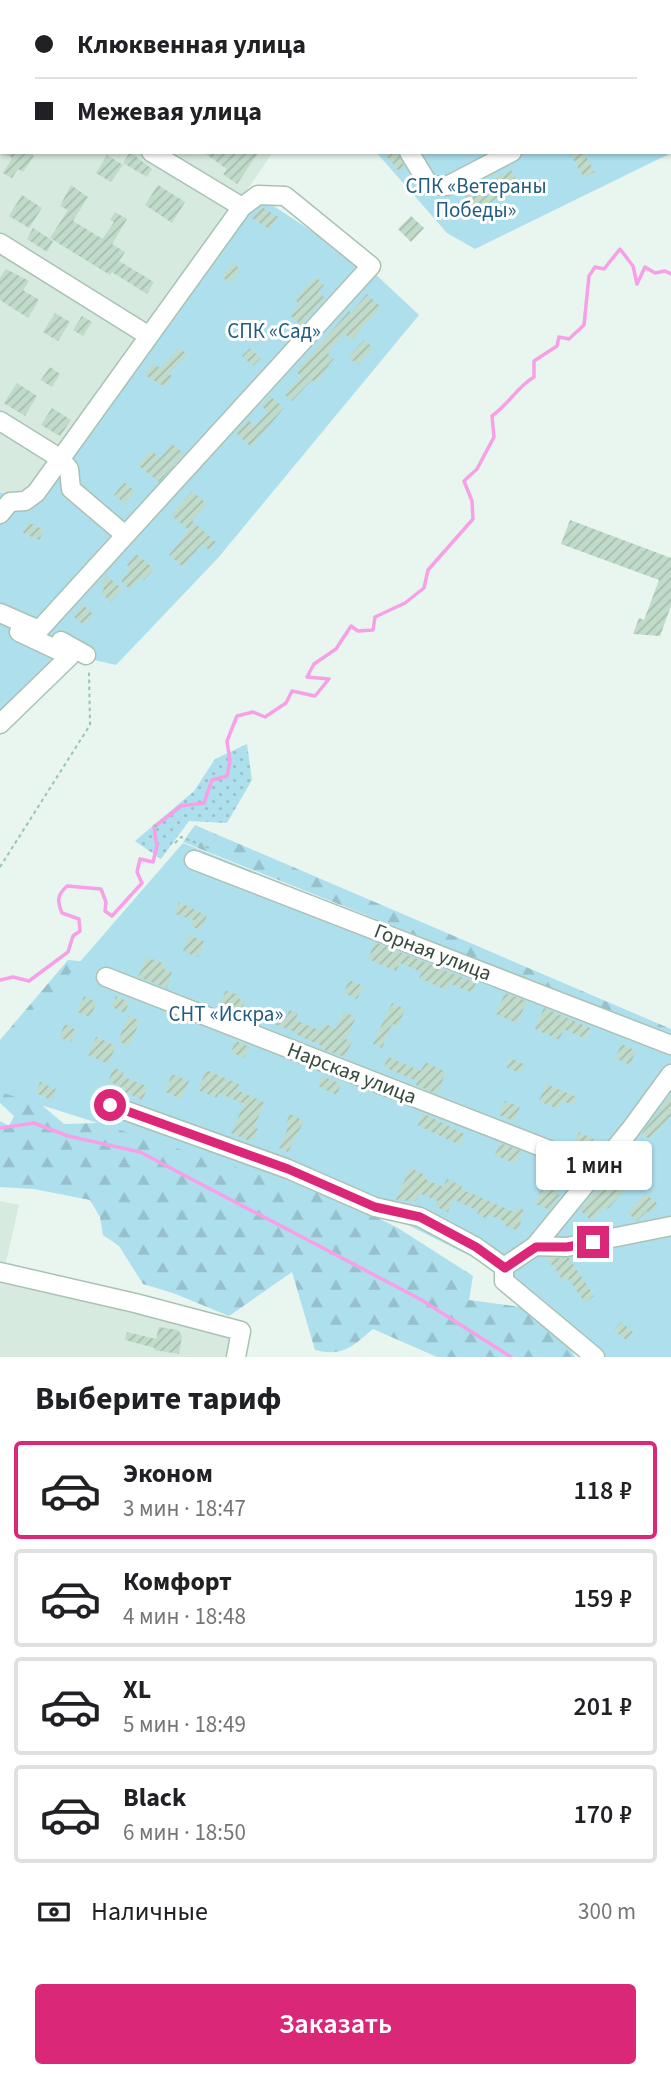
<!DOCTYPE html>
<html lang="ru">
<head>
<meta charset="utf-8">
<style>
	:root { --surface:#fff; --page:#f2f2f2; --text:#202124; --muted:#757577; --line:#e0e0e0; --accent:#db2777 }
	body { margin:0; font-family:"Source Sans 3",sans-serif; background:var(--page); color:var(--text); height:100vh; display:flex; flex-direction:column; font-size:26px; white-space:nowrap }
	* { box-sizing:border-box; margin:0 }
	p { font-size:23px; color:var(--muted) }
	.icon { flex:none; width:38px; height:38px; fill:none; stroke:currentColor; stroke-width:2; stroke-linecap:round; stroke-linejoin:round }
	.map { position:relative; height:1357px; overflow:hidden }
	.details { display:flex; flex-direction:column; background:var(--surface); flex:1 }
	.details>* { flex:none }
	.guide { position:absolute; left:0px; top:0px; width:672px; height:154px; box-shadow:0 2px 5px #0004; display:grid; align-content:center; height:154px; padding:0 35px; background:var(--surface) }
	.end { position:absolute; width:32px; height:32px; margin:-16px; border:9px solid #db2777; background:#fff; box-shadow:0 0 0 4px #fff }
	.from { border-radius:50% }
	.bubble { position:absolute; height:49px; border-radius:7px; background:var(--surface); box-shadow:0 2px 5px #0004; font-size:23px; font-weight:600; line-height:49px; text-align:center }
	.guide b { display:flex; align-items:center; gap:24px; height:66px; font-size:26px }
	.guide b+b { border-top:2px solid var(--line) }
	.guide i { width:18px; height:18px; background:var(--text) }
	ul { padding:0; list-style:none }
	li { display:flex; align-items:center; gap:21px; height:98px; margin:0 14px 10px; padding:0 21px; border:4px solid var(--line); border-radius:7px }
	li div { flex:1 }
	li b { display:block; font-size:26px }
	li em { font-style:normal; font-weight:600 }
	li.current { border-color:var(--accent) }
	li>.icon { width:63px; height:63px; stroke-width:1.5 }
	h2 { padding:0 35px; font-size:32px; line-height:84px }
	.pay { display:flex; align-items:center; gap:18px; height:77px; padding:0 35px; font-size:26px }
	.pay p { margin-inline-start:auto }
	.action { display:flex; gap:14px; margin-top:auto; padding:14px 35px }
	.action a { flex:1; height:80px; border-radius:7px; background:var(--accent); color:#fff; font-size:28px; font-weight:600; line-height:80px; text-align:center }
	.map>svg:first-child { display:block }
</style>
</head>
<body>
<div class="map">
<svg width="671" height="1357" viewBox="0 0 671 1357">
	<defs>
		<pattern id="grass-dots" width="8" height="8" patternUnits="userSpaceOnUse" patternTransform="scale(1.75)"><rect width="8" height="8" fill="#aedfed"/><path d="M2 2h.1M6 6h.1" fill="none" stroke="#96c1cc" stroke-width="1.8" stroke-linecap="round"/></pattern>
		<pattern id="forest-firs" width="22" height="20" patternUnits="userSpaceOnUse" patternTransform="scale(1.75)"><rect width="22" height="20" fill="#aedfed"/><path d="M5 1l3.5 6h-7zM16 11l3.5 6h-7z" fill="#96c1cc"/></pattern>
		<pattern id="building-hatch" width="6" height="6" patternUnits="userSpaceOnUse" patternTransform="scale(1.75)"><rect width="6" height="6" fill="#c0dbca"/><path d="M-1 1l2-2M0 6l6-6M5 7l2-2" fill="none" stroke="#a6bdaf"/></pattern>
	</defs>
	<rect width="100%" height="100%" fill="#e8f6ef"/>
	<path fill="#d6eadf" d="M 0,0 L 213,2 L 2,2 L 2,152 L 273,152 L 34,501 L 0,491 Z
		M 0,1201 L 19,1205 L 2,1280 L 241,1331 L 236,1357 L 0,1357 Z"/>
	<path fill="url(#grass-dots)" d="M 247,744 L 252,780 L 227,823 L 189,821 L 161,859 L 135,841 L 194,791 L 215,759 Z"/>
	<path fill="url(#forest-firs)" d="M 195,825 L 671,1029 L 671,1037 L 183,842 Z
		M 68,960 L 89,962 L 23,1089 L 64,1124 L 127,1122 L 314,1186 L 398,1228 L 473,1276 L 469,1300 L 521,1307 L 571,1350 L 575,1357 L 437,1357 L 373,1329 C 352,1347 343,1357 315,1350 L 292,1272 L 229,1316 L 173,1293 L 143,1284 L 119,1246 L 103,1235 L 100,1217 L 90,1200 L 34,1189 L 0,1187 L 0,1121 L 9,1126 L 14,1116 L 0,1103 L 0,1040 Z"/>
	<path fill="#aedfed" d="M 273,0 L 671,0 L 671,153 L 475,249 L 447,233 L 376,152 L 670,152 L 670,2 Z
		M 248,189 L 372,271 L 419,315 L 218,558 L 116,665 L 82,657 L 0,735 L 0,492 L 34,501 Z
		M 183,843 L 671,1039 L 671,1357 L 600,1357 L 516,1279 L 388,1215 L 0,1092 L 0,1054 Z"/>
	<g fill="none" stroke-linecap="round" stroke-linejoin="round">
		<path stroke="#f7a0e7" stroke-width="3.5" d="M 0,980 L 13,977 L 29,981 L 68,952 L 73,936 L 80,931 L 79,919 L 62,913 C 57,901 57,895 67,886 L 101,889 L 106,902 L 105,911 L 112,916 L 142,883 L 137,872 L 140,859 L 153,862 L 157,846 L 154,827 L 181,806 L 204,803 L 212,780 L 227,776 L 230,761 L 227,741 L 237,716 L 253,712 L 265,717 L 286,703 L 292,691 L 315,696 L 329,679 L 307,677 L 314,664 L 336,649 L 351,626 L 358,631 L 373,630 L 375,617 L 405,603 L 424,588 L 428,570 L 473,519 L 472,501 L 464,481 L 477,469 L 494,437 L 492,416 C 509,404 517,387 534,377 L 534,361 L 557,346 L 559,337 L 569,339 L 584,325 L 589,276 L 595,267 L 604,269 L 620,249 L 633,266 L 637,284 L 645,267 L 655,273 L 665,271 L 671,274
			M 0,1128 L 34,1123 L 68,1136 L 140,1152 L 420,1299 L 511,1357"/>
	</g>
	<path fill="url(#building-hatch)" d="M 3,152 L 28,152 L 34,156 L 23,172 L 18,169 L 12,178 L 3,173 L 12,158 Z
		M 130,152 L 152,169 L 147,177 L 123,163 Z
		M 203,152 L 259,152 L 237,184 L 223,174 L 227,169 Z
		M 383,152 L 398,152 L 404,166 L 399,171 Z
		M 569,152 L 583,152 L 595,172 L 584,178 Z
		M 107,155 L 123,165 L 111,182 L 96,173 Z
		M 511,170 L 520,187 L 473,211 L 462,191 L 481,181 L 483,185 Z
		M 71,185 L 88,197 L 73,221 L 101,238 L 103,238 L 114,222 L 110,220 L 115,212 L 127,219 L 112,244 L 125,252 L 119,261 L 154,282 L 147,294 L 112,272 L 110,275 L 50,238 L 68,210 L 60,206 Z
		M 158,185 L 185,202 L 172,223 L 145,205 Z
		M 22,195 L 42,208 L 29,228 L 9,216 Z
		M 262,207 L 278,217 L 270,230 L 252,218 Z
		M 411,216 L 424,228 L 411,242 L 398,229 Z
		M 33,228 L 53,241 L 47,252 L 27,239 Z
		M 233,263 L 241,270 L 229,283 L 222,276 Z
		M 6,269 L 29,281 L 23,290 L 39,300 L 28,318 L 0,300 L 0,278 Z
		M 316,277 L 324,285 L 318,292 L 325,298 L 301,325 L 290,315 L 300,304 L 295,300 Z
		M 367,294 L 381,307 L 352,340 L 344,333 L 327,353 L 334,359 L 328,365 L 330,366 L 315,383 L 312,380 L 292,401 L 285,395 L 301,376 L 296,372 L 349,311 L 351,313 Z
		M 55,313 L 70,322 L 58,341 L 43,332 Z
		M 82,316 L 92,322 L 83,336 L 73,330 Z
		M 364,340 L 373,348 L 358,365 L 348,357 Z
		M 179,348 L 187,354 L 169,374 L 172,376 L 165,387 L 145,375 L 153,363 L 160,368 Z
		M 250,348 L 261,358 L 253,366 L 242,356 Z
		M 50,367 L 60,374 L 52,387 L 41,380 Z
		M 17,383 L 37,396 L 25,416 L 4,403 Z
		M 270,396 L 284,408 L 251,447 L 236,433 L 248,420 L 255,426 L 268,412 L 261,406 Z
		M 52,408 L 71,420 L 60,436 L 41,425 Z
		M 172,444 L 184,454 L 159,482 L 138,465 L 151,450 L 160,458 Z
		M 124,482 L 135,491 L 125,504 L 114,495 Z
		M 192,491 L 207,504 L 192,521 L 216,542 L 209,550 L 202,544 L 183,567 L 169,555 L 189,530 L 171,515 Z
		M 570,520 L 671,558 L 671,606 L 660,636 L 633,634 L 639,618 L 644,620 L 659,580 L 561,544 Z
		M 28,522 L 44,530 L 39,540 L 23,533 Z
		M 136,554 L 154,569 L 144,580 L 141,577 L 130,590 L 121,581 L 131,569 L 127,565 Z
		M 107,576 L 122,589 L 111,602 L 101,593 L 104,589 L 100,585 Z
		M 82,604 L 93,614 L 84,625 L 74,617 Z
		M 179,902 L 207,916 L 200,930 L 191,926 L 194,920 L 175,914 Z
		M 189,935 L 204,941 L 198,957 L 183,951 Z
		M 375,942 L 476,983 L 472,993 L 449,983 L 446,990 L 419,978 L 422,972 L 400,963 L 396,971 L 368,959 Z
		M 146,957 L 165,964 L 163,969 L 172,972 L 167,988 L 138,977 Z
		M 349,980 L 363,986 L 357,999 L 344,993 Z
		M 226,990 L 240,996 L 239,999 L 245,1001 L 240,1015 L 219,1006 Z
		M 505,993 L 527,1001 L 517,1023 L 496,1014 Z
		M 84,996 L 97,1002 L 90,1017 L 77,1012 Z
		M 116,996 L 129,1002 L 125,1013 L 112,1007 Z
		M 392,1003 L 405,1009 L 398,1026 L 392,1024 L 382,1048 L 373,1044 Z
		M 268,1007 L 287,1016 L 289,1010 L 298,1014 L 295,1020 L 321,1031 L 324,1023 L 336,1029 L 343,1012 L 356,1017 L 346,1039 L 352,1042 L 345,1057 L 321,1049 L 322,1046 L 295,1034 L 296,1032 L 262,1020 Z
		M 544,1008 L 590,1028 L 586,1039 L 564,1029 L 559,1040 L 535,1029 Z
		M 129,1016 L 140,1021 L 129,1046 L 118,1041 Z
		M 65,1024 L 76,1030 L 71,1042 L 59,1037 Z
		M 96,1037 L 116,1046 L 108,1064 L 88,1055 Z
		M 236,1041 L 249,1047 L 244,1058 L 231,1052 Z
		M 622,1044 L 636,1051 L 630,1065 L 615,1058 Z
		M 388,1057 L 421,1071 L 425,1062 L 446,1072 L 437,1094 L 416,1085 L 417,1081 L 384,1067 Z
		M 510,1058 L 524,1064 L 520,1073 L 506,1067 Z
		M 114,1068 L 124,1072 L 122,1076 L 148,1087 L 142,1100 L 123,1091 L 124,1088 L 108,1081 Z
		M 206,1070 L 239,1084 L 237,1090 L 265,1103 L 254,1127 L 258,1129 L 252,1142 L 231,1133 L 244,1104 L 219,1093 L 217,1098 L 198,1090 Z
		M 172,1074 L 189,1081 L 181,1099 L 165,1092 Z
		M 322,1076 L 341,1084 L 337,1095 L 318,1086 Z
		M 40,1082 L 56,1089 L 51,1100 L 36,1093 Z
		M 546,1084 L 577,1097 L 573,1105 L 562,1101 L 558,1109 L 539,1101 Z
		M 671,1095 L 671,1116 L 649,1139 L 642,1133 Z
		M 505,1101 L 520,1107 L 514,1121 L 499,1115 Z
		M 423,1113 L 464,1134 L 460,1145 L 417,1125 Z
		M 290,1114 L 304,1121 L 288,1152 L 279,1148 L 289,1125 L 286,1123 Z
		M 579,1132 L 594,1139 L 589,1152 L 573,1145 Z
		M 500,1143 L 521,1151 L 515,1164 L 495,1155 Z
		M 647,1149 L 653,1156 L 608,1209 L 605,1207 L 592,1221 L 580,1210 L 627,1152 L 637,1160 Z
		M 546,1165 L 565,1173 L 556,1194 L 560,1195 L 550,1210 L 535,1204 L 547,1177 L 542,1175 Z
		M 410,1168 L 427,1176 L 425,1179 L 443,1187 L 447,1179 L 462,1186 L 461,1189 L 514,1212 L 516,1207 L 524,1210 L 518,1231 L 504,1225 L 506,1222 L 489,1215 L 487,1219 L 477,1214 L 479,1211 L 453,1199 L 448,1212 L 435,1206 L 438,1201 L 419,1193 L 416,1201 L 396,1200 Z
		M 646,1194 L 658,1204 L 649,1214 L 647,1211 L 637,1221 L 628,1213 Z
		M 550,1258 L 569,1258 L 594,1296 L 585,1303 L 568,1278 L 563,1281 L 553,1265 L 549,1264 Z
		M 621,1322 L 633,1332 L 626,1340 L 614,1330 Z
		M 159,1327 L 178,1330 L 182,1336 L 179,1354 L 154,1350 L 155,1348 L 125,1340 L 127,1332 L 156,1339 Z"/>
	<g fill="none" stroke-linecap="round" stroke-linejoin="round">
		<defs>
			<path id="minor" d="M 296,0 L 298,2
				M 450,0 L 451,2
				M 596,0 L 598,2
				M 0,58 L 2,59
				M 670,75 L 671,75
				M 409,152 L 429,185 L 447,186 L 512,152
				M 0,243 L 149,336
				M 0,421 L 61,459 L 69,469 L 71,489 L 125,535
				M 0,514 L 10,502 L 25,501 L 36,493 L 242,207 L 151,152
				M 0,613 L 39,630 L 371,266 L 285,196 L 258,195 L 242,207
				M 61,641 L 86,655
				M 0,724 L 70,656 L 19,632
				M 194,860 L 671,1045
				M 106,977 L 598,1169
				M 110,1105 L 288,1169 L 375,1207 L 420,1217 L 476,1247 L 504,1267
				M 535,1246 L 567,1247 L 671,1226
				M 504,1267 L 535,1246 L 630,1130 L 671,1074
				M 504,1267 L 504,1281 L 595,1357
				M 0,1272 L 135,1303 L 241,1331 L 236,1357"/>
		</defs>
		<use href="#minor" stroke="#aac2b4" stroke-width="21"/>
		<path stroke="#9ac5ac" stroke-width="2" stroke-dasharray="3.5 3.5" stroke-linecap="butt" d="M 154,825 L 158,827
			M 175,843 L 181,837 L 212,849
			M 0,867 L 90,725 L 89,671"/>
		<use href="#minor" stroke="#fff" stroke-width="18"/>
	</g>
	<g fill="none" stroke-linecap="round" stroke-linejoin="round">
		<path stroke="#db2777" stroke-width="9" d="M 110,1105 L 288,1169 L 375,1207 L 420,1217 L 476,1247 L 505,1268 L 536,1247 L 567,1247 L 593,1242"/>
	</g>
	<g text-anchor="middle" stroke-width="6" stroke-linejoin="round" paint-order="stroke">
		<g font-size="21" fill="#235c82" stroke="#fff">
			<text x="476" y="193">СПК «Ветераны<tspan x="476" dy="24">Победы»</tspan></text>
			<text x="274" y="338">СПК «Сад»</text>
			<text x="226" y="1021">СНТ «Искра»</text>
		</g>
		<g font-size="21" fill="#364a3e" stroke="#fff">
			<text transform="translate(433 952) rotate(21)" y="7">Горная улица</text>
			<text transform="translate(352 1073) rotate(21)" y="7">Нарская улица</text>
		</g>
	</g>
</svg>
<i class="end from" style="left:110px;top:1105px"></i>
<i class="end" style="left:593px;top:1242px"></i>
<div class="bubble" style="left:536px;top:1141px;width:116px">1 мин</div>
<div class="guide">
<b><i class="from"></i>Клюквенная улица</b>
<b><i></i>Межевая улица</b>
</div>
</div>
<section class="details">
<h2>Выберите тариф</h2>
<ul>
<li class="current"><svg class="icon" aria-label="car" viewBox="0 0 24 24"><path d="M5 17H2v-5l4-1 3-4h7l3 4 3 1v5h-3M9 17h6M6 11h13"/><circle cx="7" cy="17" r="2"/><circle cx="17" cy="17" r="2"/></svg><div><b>Эконом</b><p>3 мин · 18:47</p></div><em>118 ₽</em></li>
<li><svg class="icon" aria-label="car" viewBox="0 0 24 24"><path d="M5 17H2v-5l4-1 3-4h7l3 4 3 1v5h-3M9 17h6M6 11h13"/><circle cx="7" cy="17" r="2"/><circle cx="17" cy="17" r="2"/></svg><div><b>Комфорт</b><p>4 мин · 18:48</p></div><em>159 ₽</em></li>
<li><svg class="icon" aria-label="car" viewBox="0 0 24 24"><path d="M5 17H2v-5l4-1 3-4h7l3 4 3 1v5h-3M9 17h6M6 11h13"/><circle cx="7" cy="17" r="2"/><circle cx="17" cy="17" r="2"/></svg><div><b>XL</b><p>5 мин · 18:49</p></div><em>201 ₽</em></li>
<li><svg class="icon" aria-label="car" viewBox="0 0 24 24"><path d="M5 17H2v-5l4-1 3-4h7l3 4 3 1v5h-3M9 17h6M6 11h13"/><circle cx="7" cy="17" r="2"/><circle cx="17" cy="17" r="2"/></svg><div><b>Black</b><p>6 мин · 18:50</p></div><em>170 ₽</em></li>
</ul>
<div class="pay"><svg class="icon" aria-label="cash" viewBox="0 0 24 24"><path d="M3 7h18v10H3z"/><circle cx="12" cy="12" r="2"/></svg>Наличные<p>300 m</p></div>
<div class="action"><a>Заказать</a></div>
</section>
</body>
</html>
